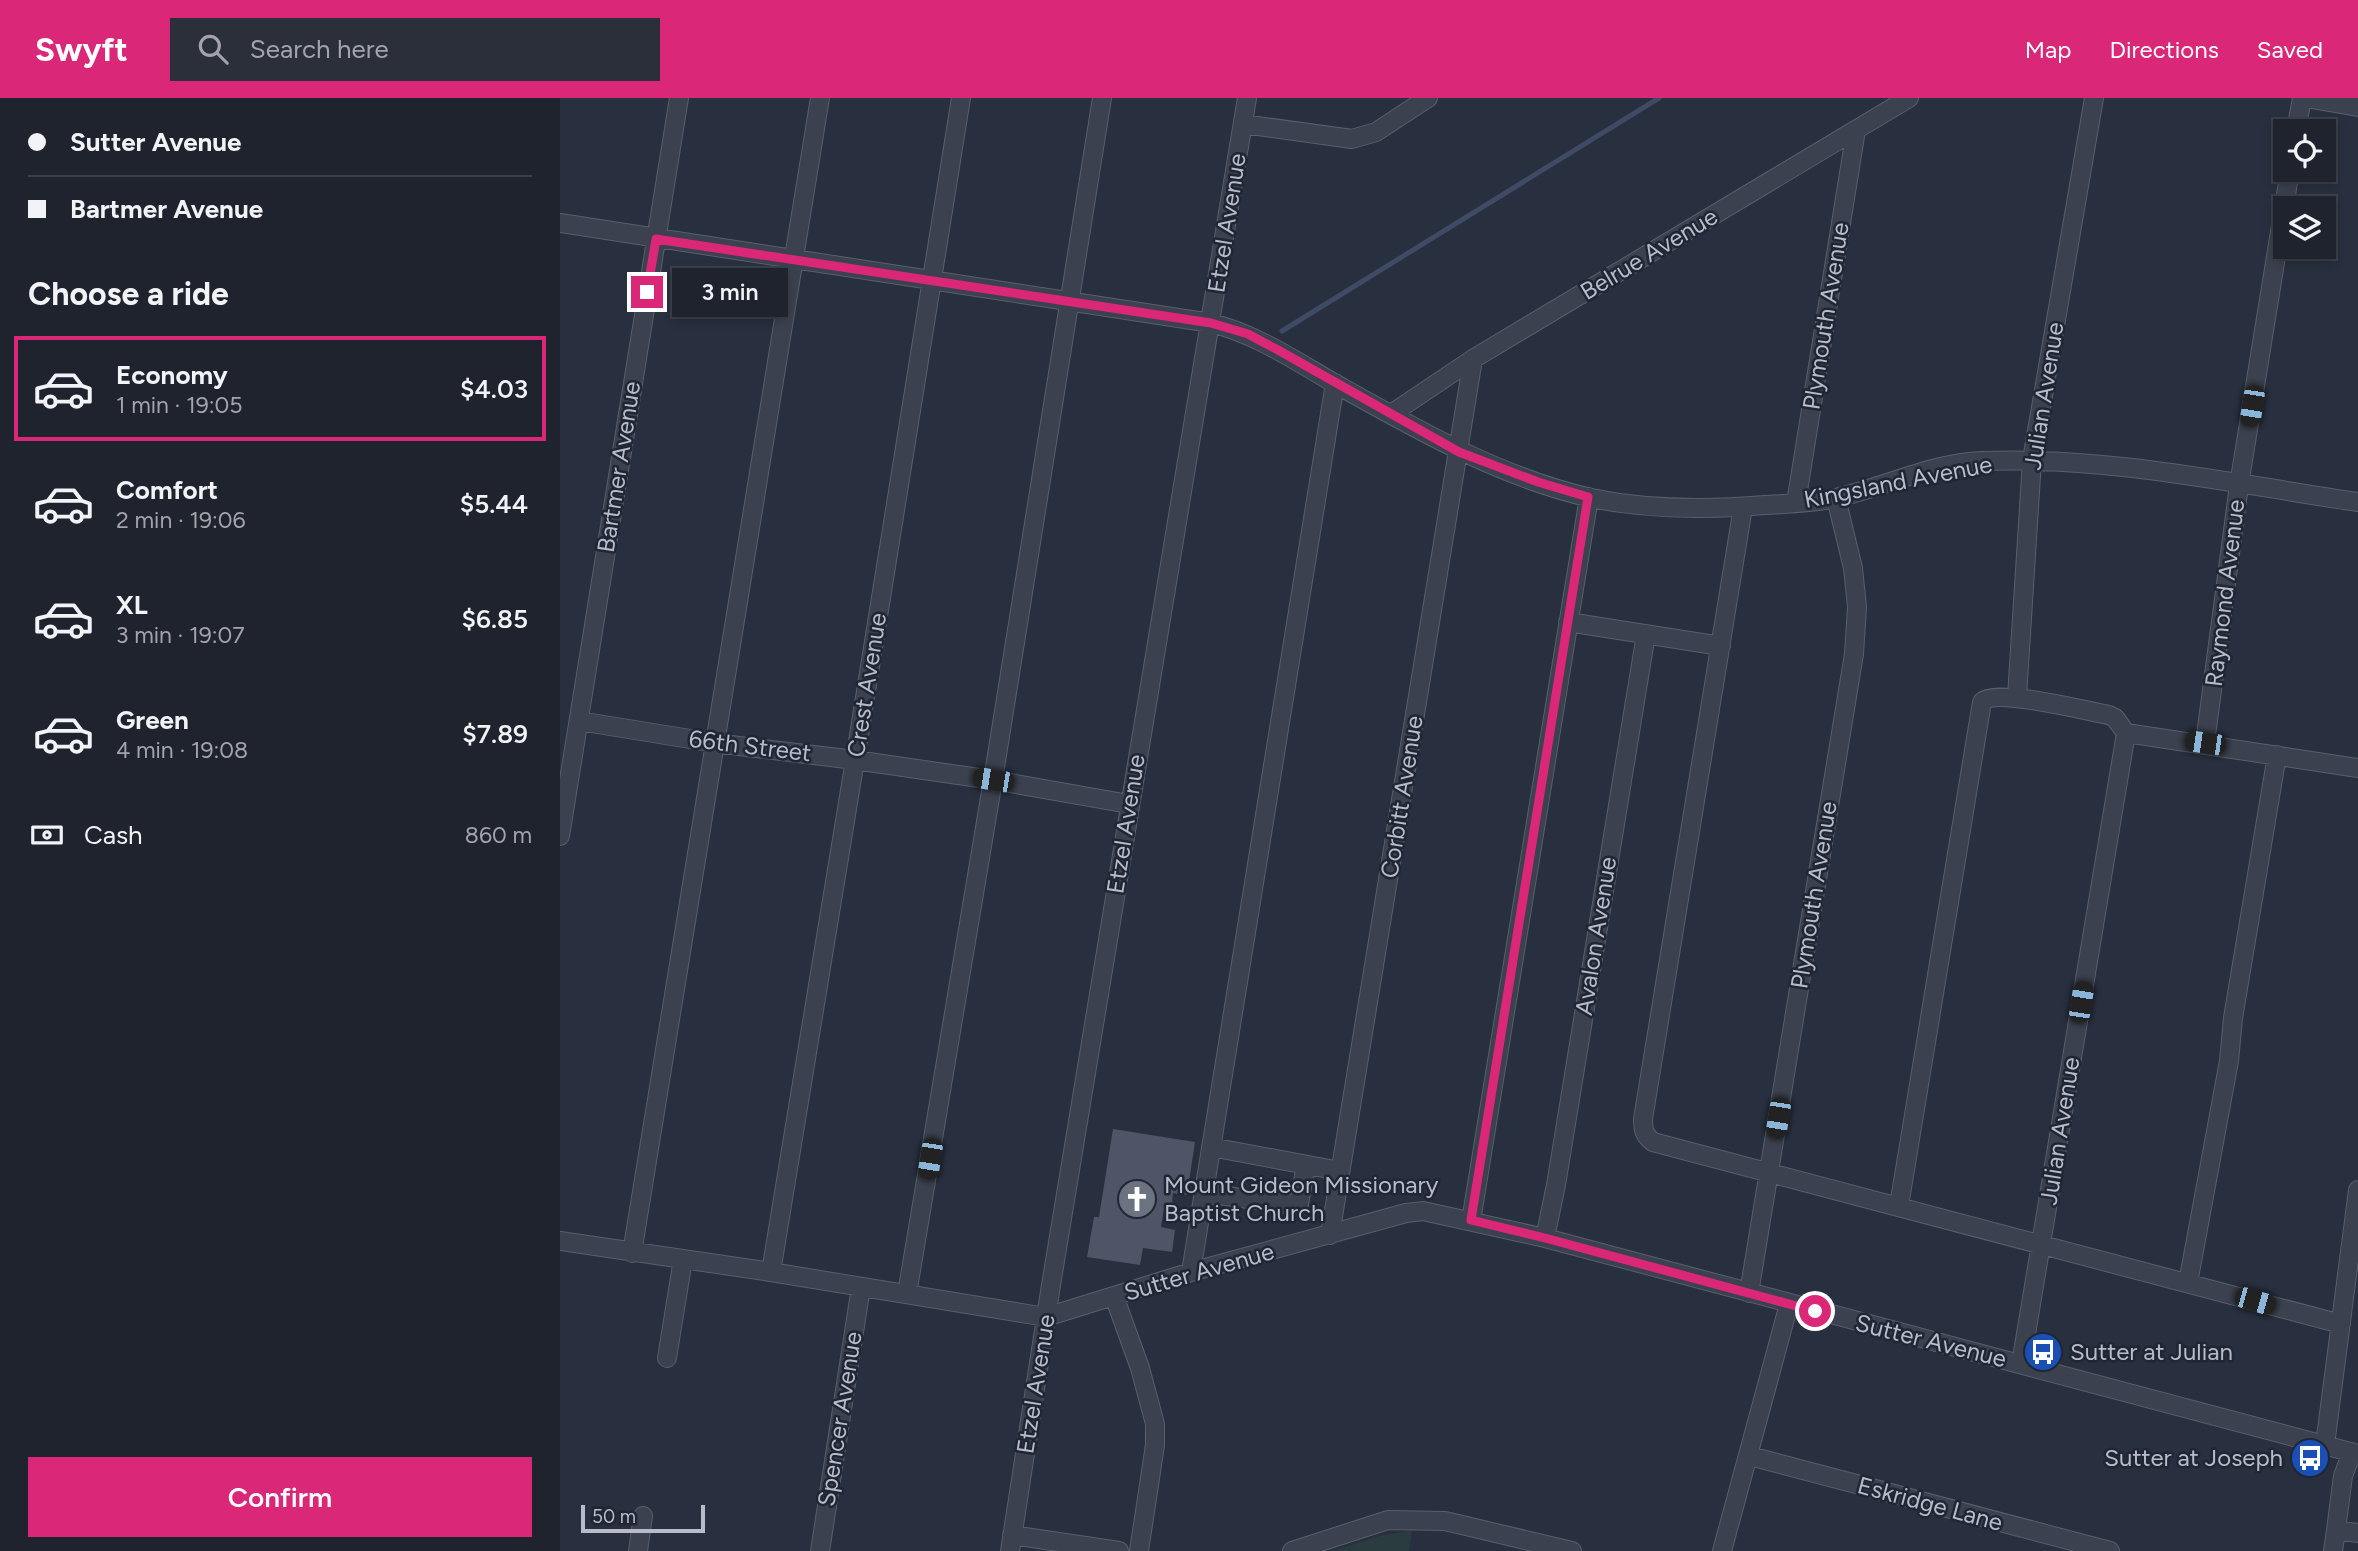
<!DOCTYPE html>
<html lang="en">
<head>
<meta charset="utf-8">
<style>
	:root { --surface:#1e232e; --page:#2b2f3a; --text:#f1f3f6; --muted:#a1a4aa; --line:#3c404a; --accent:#db2777 }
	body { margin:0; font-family:Figtree,sans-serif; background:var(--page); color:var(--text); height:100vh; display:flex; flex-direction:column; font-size:26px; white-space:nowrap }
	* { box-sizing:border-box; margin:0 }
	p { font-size:23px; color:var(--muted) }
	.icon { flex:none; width:38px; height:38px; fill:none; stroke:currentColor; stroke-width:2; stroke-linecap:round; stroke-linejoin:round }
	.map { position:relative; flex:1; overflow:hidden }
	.drawer { display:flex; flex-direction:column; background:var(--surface); width:560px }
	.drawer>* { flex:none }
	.banner { display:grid; align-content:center; height:154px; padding:0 28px; background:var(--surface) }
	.buttons { position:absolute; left:1713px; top:21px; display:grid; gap:14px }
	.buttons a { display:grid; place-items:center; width:63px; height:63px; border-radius:0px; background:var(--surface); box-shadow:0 4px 10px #0003,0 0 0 2px var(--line); font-size:35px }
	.scale { position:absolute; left:21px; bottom:18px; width:124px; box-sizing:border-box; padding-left:7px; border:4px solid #b8bcc9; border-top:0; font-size:19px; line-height:24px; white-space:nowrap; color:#b8bcc9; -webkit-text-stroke:5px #202633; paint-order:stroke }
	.end { position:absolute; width:32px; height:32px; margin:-16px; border:9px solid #db2777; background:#fff; box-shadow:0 0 0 4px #fff }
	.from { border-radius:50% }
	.bubble { position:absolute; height:49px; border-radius:0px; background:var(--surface); box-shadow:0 4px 10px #0003,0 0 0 2px var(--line); font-size:23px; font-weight:600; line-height:49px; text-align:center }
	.car { position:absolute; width:21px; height:42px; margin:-21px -10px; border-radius:9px; box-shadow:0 0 5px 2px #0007; background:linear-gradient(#222 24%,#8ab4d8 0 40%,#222 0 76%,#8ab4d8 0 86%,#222 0) }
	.banner b { display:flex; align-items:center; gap:24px; height:66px; font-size:26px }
	.banner b+b { border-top:2px solid var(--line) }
	.banner i { width:18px; height:18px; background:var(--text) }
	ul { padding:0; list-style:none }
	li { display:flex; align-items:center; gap:21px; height:105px; margin:0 14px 10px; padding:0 14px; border:4px solid transparent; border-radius:0px }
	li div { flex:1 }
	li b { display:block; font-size:26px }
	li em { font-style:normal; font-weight:600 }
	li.on { border-color:var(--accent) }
	li>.icon { width:63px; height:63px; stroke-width:1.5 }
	h2 { padding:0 28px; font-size:32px; line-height:84px }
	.pay { display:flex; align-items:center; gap:18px; height:77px; padding:0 28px; font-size:26px }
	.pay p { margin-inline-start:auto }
	.action { display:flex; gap:14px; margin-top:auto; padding:14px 28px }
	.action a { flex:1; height:80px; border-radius:0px; background:var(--accent); color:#fff; font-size:28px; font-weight:600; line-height:80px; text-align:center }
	header { display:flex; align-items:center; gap:42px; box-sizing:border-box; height:98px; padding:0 35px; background:var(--accent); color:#fff }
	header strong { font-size:33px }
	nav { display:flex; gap:38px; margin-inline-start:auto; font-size:24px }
	.search { width:490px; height:63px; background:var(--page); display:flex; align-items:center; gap:18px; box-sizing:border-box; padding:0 24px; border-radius:0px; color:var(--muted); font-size:26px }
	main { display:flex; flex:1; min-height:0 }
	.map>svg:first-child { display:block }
</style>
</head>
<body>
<header>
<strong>Swyft</strong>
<div class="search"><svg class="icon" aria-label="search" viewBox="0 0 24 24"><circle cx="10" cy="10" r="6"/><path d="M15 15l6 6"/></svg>Search here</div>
<nav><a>Map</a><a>Directions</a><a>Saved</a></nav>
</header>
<main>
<section class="drawer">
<div class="banner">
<b><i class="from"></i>Sutter Avenue</b>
<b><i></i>Bartmer Avenue</b>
</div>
<h2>Choose a ride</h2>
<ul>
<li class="on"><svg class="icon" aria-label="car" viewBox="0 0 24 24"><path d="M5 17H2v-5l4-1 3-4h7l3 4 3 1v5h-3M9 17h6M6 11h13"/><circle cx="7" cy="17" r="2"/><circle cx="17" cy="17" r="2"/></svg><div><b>Economy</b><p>1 min · 19:05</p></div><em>$4.03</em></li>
<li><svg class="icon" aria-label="car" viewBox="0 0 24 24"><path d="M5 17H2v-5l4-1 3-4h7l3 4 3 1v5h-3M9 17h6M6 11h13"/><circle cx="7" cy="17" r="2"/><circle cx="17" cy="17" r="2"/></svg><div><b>Comfort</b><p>2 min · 19:06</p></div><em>$5.44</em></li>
<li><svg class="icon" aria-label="car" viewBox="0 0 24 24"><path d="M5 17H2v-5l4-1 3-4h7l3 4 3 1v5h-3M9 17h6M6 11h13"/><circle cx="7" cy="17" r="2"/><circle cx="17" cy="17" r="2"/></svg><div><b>XL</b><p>3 min · 19:07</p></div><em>$6.85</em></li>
<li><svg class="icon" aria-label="car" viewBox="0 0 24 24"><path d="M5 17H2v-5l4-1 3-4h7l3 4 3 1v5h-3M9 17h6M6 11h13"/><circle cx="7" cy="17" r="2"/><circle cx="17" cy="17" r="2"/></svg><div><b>Green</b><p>4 min · 19:08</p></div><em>$7.89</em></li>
</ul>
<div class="pay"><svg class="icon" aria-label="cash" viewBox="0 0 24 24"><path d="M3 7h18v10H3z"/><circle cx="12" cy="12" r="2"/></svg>Cash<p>860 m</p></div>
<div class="action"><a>Confirm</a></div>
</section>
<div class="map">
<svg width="1798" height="1453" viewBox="0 0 1798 1453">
	<rect width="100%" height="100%" fill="#282f3e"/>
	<path fill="#2b3c40" d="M 852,1432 L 849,1453 L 773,1453 L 819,1438 Z"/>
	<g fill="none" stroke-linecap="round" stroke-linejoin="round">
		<path stroke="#3f4b65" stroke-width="5" d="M 722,233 L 1099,0"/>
	</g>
	<path fill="#4e5566" d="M 553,1031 L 635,1044 L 627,1097 L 613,1095 L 612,1106 L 605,1105 L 601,1129 L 615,1132 L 612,1154 L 583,1150 L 580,1167 L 527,1159 L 534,1119 L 539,1119 Z"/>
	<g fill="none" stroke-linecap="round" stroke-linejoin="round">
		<defs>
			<path id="minor" d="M 1746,0 L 1798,9
				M 683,26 L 792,41 L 816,34 L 868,0
				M 1736,33 L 1742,0
				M 0,125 L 651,225 C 696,236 734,262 774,285 C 856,331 939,379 1031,400 C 1089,412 1146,412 1205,407 C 1228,406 1253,405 1276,400 C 1325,389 1372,365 1422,363 C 1548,358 1674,386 1798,404
				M 831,316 L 913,261 L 1349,0
				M 1236,405 L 1296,32
				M 1183,409 L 1083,1021 C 1083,1032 1084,1037 1093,1044 L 1781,1226
				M 1008,524 L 1161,548
				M 1457,599 L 1472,362 L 1534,0
				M 19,623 L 155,645 L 295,662 L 433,682 L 569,706
				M 1566,635 L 1798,670
				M 1645,645 L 1679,387 L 1730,72
				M 0,738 L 119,0
				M 651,1049 L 780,1073
				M 644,1095 L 734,1107 L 739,1106 L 746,1067
				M 1339,1108 L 1422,604 C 1436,590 1526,613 1549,617 L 1555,620 L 1566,635
				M 911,1123 L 1029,399
				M 770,1137 L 913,261
				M 985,1140 L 996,1087 L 1086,536
				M 0,1143 L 211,1174 L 486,1219 L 631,1174 L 846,1115 L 863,1113 L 985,1140 L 1798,1356
				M 72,1155 L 260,0
				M 211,1174 L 295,662 L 401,0
				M 631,1174 L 775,285
				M 1628,1185 L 1669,963 L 1673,920 L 1717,657
				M 1189,1195 L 1294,556 L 1297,509 L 1293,470 L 1276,400
				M 347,1196 L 433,682 L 542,0
				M 554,1198 L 580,1270 L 595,1326 L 595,1347 L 579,1453
				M 107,1260 L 123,1161
				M 1461,1266 L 1566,635
				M 1765,1347 L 1798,1092
				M 1190,1358 L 1550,1453
				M 1776,1432 L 1783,1378 L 1792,1354
				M 452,1437 L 559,1453
				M 78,1453 L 83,1418
				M 260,1453 L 301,1189
				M 450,1453 L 491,1187 L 687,0
				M 732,1453 L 828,1422 L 885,1423 L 1012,1453
				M 1162,1453 L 1229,1206
				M 1773,1453 L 1776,1432 L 1798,1435"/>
		</defs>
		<use href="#minor" stroke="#595f6c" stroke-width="20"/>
		<use href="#minor" stroke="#3b414e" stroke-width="18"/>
	</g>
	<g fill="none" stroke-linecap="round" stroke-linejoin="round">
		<path stroke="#db2777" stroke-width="9" d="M 87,194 L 96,141 L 651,225 L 688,236 L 718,252 L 899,354 L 978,384 L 1028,399 L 911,1122 L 985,1140 L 1255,1213"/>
	</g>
	<defs>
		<symbol id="church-disc" viewBox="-11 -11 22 22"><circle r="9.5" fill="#6b7280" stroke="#202633"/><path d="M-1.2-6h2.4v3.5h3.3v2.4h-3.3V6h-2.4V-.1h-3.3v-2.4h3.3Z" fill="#fff"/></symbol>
		<symbol id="bus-disc" viewBox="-11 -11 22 22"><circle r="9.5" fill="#1a4fb4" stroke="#202633"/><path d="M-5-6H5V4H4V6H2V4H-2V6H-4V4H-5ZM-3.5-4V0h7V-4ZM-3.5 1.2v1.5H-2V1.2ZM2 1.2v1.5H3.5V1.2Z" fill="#fff"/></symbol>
	</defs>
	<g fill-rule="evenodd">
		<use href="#church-disc" x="555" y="1079" width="44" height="44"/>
		<use href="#bus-disc" x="1461" y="1232" width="44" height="44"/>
		<use href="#bus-disc" x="1728" y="1338" width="44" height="44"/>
	</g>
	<g text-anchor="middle" stroke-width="5" stroke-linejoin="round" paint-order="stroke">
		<g font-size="24" fill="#b8bcc9" stroke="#202633">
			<text transform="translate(667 125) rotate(-81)" y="8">Etzel Avenue</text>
			<text transform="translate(1089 156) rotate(-31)" y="8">Belrue Avenue</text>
			<text transform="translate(1266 218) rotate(-81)" y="8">Plymouth Avenue</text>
			<text transform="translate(1484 298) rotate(-81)" y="8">Julian Avenue</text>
			<text transform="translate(59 369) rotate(-81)" y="8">Bartmer Avenue</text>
			<text transform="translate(1338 384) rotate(-11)" y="8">Kingsland Avenue</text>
			<text transform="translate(1665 495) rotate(-83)" y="8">Raymond Avenue</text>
			<text transform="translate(307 587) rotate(-81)" y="8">Crest Avenue</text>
			<text transform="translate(190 648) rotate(7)" y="8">66th Street</text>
			<text transform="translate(842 699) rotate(-81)" y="8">Corbitt Avenue</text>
			<text transform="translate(566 726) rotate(-81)" y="8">Etzel Avenue</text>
			<text transform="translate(1254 797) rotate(-81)" y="8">Plymouth Avenue</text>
			<text transform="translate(1036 838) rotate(-81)" y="8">Avalon Avenue</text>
			<text transform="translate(1500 1033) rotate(-81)" y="8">Julian Avenue</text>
			<text transform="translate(639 1174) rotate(-16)" y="8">Sutter Avenue</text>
			<text transform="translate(1371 1243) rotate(14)" y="8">Sutter Avenue</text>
			<text transform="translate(476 1286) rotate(-81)" y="8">Etzel Avenue</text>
			<text transform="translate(280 1321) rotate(-81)" y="8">Spencer Avenue</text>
			<text transform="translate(1370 1406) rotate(15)" y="8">Eskridge Lane</text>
		</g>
		<g font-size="24" fill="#b8bcc9" stroke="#202633" text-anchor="start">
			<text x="604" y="1095">Mount Gideon Missionary<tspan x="604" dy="28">Baptist Church</tspan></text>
			<text x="1510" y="1262">Sutter at Julian</text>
			<text x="1723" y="1368" text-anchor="end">Sutter at Joseph</text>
		</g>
	</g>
</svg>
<div class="buttons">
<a><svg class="icon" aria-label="locate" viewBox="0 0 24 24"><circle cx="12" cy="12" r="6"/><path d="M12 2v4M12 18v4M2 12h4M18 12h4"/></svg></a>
<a><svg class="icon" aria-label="layers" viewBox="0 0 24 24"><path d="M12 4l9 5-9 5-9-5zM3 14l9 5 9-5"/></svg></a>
</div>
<div class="scale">50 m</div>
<i class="end from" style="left:1255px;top:1213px"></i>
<i class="end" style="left:87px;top:194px"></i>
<div class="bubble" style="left:112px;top:170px;width:116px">3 min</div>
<i class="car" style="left:1692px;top:308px;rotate:189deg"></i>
<i class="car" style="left:1645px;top:645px;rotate:278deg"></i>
<i class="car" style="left:433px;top:682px;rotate:279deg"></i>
<i class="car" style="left:1521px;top:904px;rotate:9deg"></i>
<i class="car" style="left:1218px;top:1020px;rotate:189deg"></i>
<i class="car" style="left:370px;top:1061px;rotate:189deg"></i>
<i class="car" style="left:1695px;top:1203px;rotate:106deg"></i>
</div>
</main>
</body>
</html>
